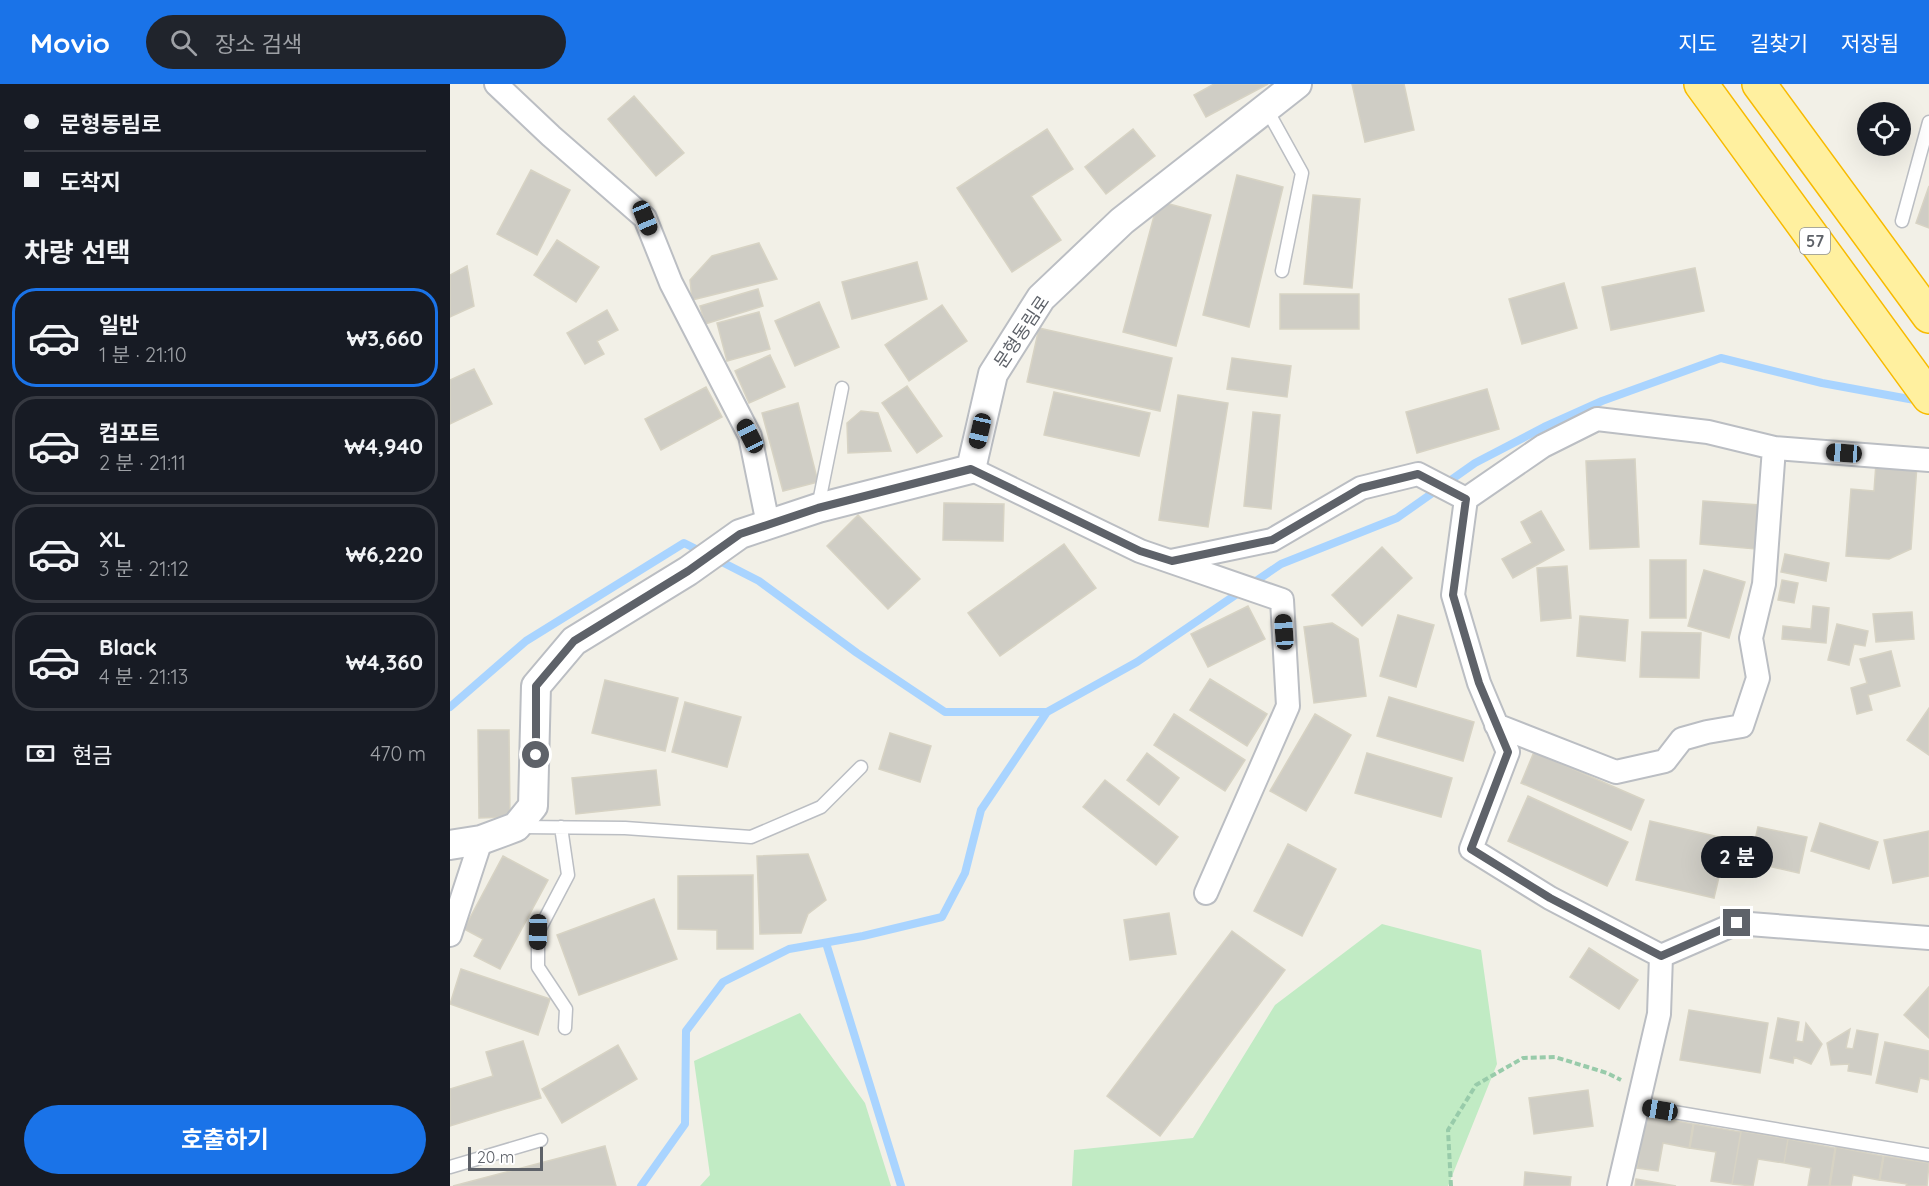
<!DOCTYPE html>
<html lang="ko">
<head>
<meta charset="utf-8">
<style>
	:root { --surface:#171b24; --page:#20242c; --text:#f1f3f6; --muted:#9ea1a6; --line:#363941; --accent:#1a73e8 }
	body { margin:0; font-family:Quicksand,"Noto Sans KR",sans-serif; background:var(--page); color:var(--text); height:100vh; display:flex; flex-direction:column; font-size:22px; white-space:nowrap }
	* { box-sizing:border-box; margin:0 }
	p { font-size:20px; color:var(--muted) }
	.icon { flex:none; width:33px; height:33px; fill:none; stroke:currentColor; stroke-width:2; stroke-linecap:round; stroke-linejoin:round }
	.map { position:relative; flex:1; overflow:hidden }
	.drawer { display:flex; flex-direction:column; background:var(--surface); width:450px }
	.drawer>* { flex:none }
	.guide { display:grid; align-content:center; height:132px; padding:0 24px; background:var(--surface) }
	.controls { position:absolute; left:1407px; top:18px; display:grid; gap:12px }
	.controls a { display:grid; place-items:center; width:54px; height:54px; border-radius:50%; background:var(--surface); box-shadow:0 6px 24px #0002; font-size:30px }
	.scale { position:absolute; left:18px; bottom:15px; width:75px; box-sizing:border-box; padding-left:6px; border:3px solid #5e6269; border-top:0; font-size:16px; line-height:21px; white-space:nowrap; color:#5e6269; -webkit-text-stroke:4px #fff; paint-order:stroke }
	.end { position:absolute; width:27px; height:27px; margin:-14px; border:8px solid #5e6269; background:#fff; box-shadow:0 0 0 3px #fff }
	.from { border-radius:50% }
	.bubble { position:absolute; height:42px; border-radius:21px; background:var(--surface); box-shadow:0 6px 24px #0002; font-size:20px; font-weight:700; line-height:42px; text-align:center }
	.car { position:absolute; width:18px; height:36px; margin:-18px -9px; border-radius:8px; box-shadow:0 0 4px 2px #0007; background:linear-gradient(#222 24%,#8ab4d8 0 40%,#222 0 76%,#8ab4d8 0 86%,#222 0) }
	.guide b { display:flex; align-items:center; gap:21px; height:57px; font-size:22px }
	.guide b+b { border-top:2px solid var(--line) }
	.guide i { width:15px; height:15px; background:var(--text) }
	ul { padding:0; list-style:none }
	li { display:flex; align-items:center; gap:18px; height:99px; margin:0 12px 9px; padding:0 12px; border:3px solid var(--line); border-radius:24px }
	li div { flex:1 }
	li b { display:block; font-size:22px }
	li em { font-style:normal; font-weight:700 }
	li.active { border-color:var(--accent) }
	li>.icon { width:54px; height:54px; stroke-width:1.5 }
	h2 { padding:0 24px; font-size:27px; line-height:72px }
	.pay { display:flex; align-items:center; gap:15px; height:66px; padding:0 24px; font-size:22px }
	.pay p { margin-inline-start:auto }
	.cta { display:flex; gap:12px; margin-top:auto; padding:12px 24px }
	.cta a { flex:1; height:69px; border-radius:36px; background:var(--accent); color:#fff; font-size:24px; font-weight:700; line-height:69px; text-align:center }
	header { display:flex; align-items:center; gap:36px; box-sizing:border-box; height:84px; padding:0 30px; background:var(--accent); color:#fff }
	header strong { font-size:28px }
	nav { display:flex; gap:33px; margin-inline-start:auto; font-size:21px }
	.search { width:420px; height:54px; background:var(--page); display:flex; align-items:center; gap:15px; box-sizing:border-box; padding:0 21px; border-radius:33px; color:var(--muted); font-size:22px }
	main { display:flex; flex:1; min-height:0 }
	.map>svg:first-child { display:block }
</style>
</head>
<body>
<header>
<strong>Movio</strong>
<div class="search"><svg class="icon" aria-label="search" viewBox="0 0 24 24"><circle cx="10" cy="10" r="6"/><path d="M15 15l6 6"/></svg>장소 검색</div>
<nav><a>지도</a><a>길찾기</a><a>저장됨</a></nav>
</header>
<main>
<section class="drawer">
<div class="guide">
<b><i class="from"></i>문형동림로</b>
<b><i></i>도착지</b>
</div>
<h2>차량 선택</h2>
<ul>
<li class="active"><svg class="icon" aria-label="car" viewBox="0 0 24 24"><path d="M5 17H2v-5l4-1 3-4h7l3 4 3 1v5h-3M9 17h6M6 11h13"/><circle cx="7" cy="17" r="2"/><circle cx="17" cy="17" r="2"/></svg><div><b>일반</b><p>1 분 · 21:10</p></div><em>₩3,660</em></li>
<li><svg class="icon" aria-label="car" viewBox="0 0 24 24"><path d="M5 17H2v-5l4-1 3-4h7l3 4 3 1v5h-3M9 17h6M6 11h13"/><circle cx="7" cy="17" r="2"/><circle cx="17" cy="17" r="2"/></svg><div><b>컴포트</b><p>2 분 · 21:11</p></div><em>₩4,940</em></li>
<li><svg class="icon" aria-label="car" viewBox="0 0 24 24"><path d="M5 17H2v-5l4-1 3-4h7l3 4 3 1v5h-3M9 17h6M6 11h13"/><circle cx="7" cy="17" r="2"/><circle cx="17" cy="17" r="2"/></svg><div><b>XL</b><p>3 분 · 21:12</p></div><em>₩6,220</em></li>
<li><svg class="icon" aria-label="car" viewBox="0 0 24 24"><path d="M5 17H2v-5l4-1 3-4h7l3 4 3 1v5h-3M9 17h6M6 11h13"/><circle cx="7" cy="17" r="2"/><circle cx="17" cy="17" r="2"/></svg><div><b>Black</b><p>4 분 · 21:13</p></div><em>₩4,360</em></li>
</ul>
<div class="pay"><svg class="icon" aria-label="cash" viewBox="0 0 24 24"><path d="M3 7h18v10H3z"/><circle cx="12" cy="12" r="2"/></svg>현금<p>470 m</p></div>
<div class="cta"><a>호출하기</a></div>
</section>
<div class="map">
<svg width="1479" height="1102" viewBox="0 0 1479 1102">
	<rect width="100%" height="100%" fill="#f2f0e7"/>
	<path fill="#c1ebc4" d="M 932,840 L 1031,866 L 1047,980 L 998,1102 L 622,1102 L 624,1066 L 743,1054 L 825,921 Z
		M 350,929 L 415,1019 L 441,1102 L 250,1102 L 260,1091 L 244,977 Z"/>
	<g fill="none" stroke-linecap="round" stroke-linejoin="round">
		<path stroke="#a9d4ff" stroke-width="8" d="M 266,475 L 309,497 L 407,569 L 495,628 L 597,628 L 687,578 L 831,480 L 947,434 L 1025,379 L 1094,343 L 1152,317 L 1271,274 L 1372,299 L 1470,317
			M 0,623 L 76,557 L 234,459 L 252,468
			M 376,859 L 451,1102
			M 191,1102 L 235,1040 L 236,947 L 273,898 L 339,865 L 413,852 L 492,833 L 515,789 L 531,726 L 597,628"/>
	</g>
	<path fill="#cfcdc5" stroke="#d7d3c4" stroke-width="1.5" d="M 764,0 L 818,0 L 756,33 L 744,11 Z
		M 902,0 L 954,0 L 964,46 L 915,58 Z
		M 184,12 L 234,69 L 206,92 L 158,35 Z
		M 597,45 L 623,85 L 581,112 L 611,156 L 562,188 L 507,104 Z
		M 683,45 L 705,72 L 656,110 L 635,83 Z
		M 81,86 L 120,106 L 87,171 L 47,150 Z
		M 787,91 L 833,103 L 799,243 L 753,231 Z
		M 1479,102 L 1479,144 L 1466,139 Z
		M 863,111 L 910,115 L 902,204 L 854,200 Z
		M 708,117 L 761,131 L 726,262 L 673,248 Z
		M 107,156 L 149,183 L 126,218 L 84,191 Z
		M 309,159 L 327,195 L 242,216 L 240,196 L 262,172 Z
		M 467,178 L 477,215 L 402,235 L 392,198 Z
		M 17,182 L 24,222 L 0,233 L 0,191 Z
		M 1245,184 L 1254,227 L 1161,246 L 1152,203 Z
		M 1114,199 L 1127,244 L 1072,260 L 1059,215 Z
		M 308,205 L 313,222 L 255,240 L 250,222 Z
		M 830,210 L 909,210 L 909,245 L 830,245 Z
		M 369,218 L 389,263 L 345,282 L 325,237 Z
		M 492,221 L 517,257 L 459,297 L 435,261 Z
		M 157,226 L 168,246 L 147,257 L 154,270 L 135,280 L 117,249 Z
		M 309,228 L 320,265 L 277,277 L 267,239 Z
		M 589,244 L 722,274 L 710,327 L 577,298 Z
		M 320,271 L 335,303 L 299,319 L 285,287 Z
		M 782,274 L 841,282 L 837,313 L 777,305 Z
		M 24,285 L 42,320 L 0,340 L 0,296 Z
		M 457,302 L 492,352 L 467,369 L 432,319 Z
		M 256,303 L 272,333 L 211,366 L 195,335 Z
		M 1037,305 L 1049,345 L 967,369 L 956,328 Z
		M 604,308 L 700,329 L 689,372 L 594,351 Z
		M 728,311 L 778,319 L 758,443 L 709,436 Z
		M 348,319 L 368,398 L 333,407 L 312,329 Z
		M 411,327 L 428,329 L 441,367 L 398,369 L 397,339 Z
		M 803,328 L 830,331 L 821,425 L 794,422 Z
		M 1185,375 L 1189,463 L 1140,465 L 1136,377 Z
		M 1426,379 L 1467,381 L 1461,465 L 1439,475 L 1396,472 L 1401,405 L 1424,407 Z
		M 1253,417 L 1310,421 L 1306,465 L 1250,460 Z
		M 494,419 L 554,420 L 553,457 L 493,456 Z
		M 1091,427 L 1114,466 L 1063,494 L 1052,475 L 1082,459 L 1071,438 Z
		M 408,431 L 470,495 L 438,525 L 377,462 Z
		M 614,460 L 646,504 L 550,572 L 518,529 Z
		M 932,463 L 962,494 L 912,542 L 882,511 Z
		M 1335,470 L 1379,479 L 1376,497 L 1331,488 Z
		M 1200,476 L 1236,476 L 1236,534 L 1200,534 Z
		M 1117,482 L 1121,534 L 1091,537 L 1087,484 Z
		M 1254,486 L 1295,498 L 1279,554 L 1238,542 Z
		M 1332,496 L 1348,499 L 1344,519 L 1328,516 Z
		M 798,522 L 815,555 L 758,583 L 741,550 Z
		M 1363,522 L 1379,524 L 1376,559 L 1332,555 L 1333,542 L 1361,545 Z
		M 1462,528 L 1464,555 L 1426,558 L 1423,530 Z
		M 948,531 L 984,541 L 966,603 L 930,592 Z
		M 1130,532 L 1178,536 L 1175,577 L 1127,572 Z
		M 882,539 L 908,555 L 916,612 L 864,619 L 854,543 Z
		M 1387,540 L 1418,547 L 1415,562 L 1404,560 L 1399,581 L 1378,576 Z
		M 1192,548 L 1251,549 L 1249,594 L 1190,593 Z
		M 1441,567 L 1450,602 L 1418,611 L 1422,626 L 1407,630 L 1401,604 L 1417,599 L 1410,575 Z
		M 760,595 L 817,630 L 797,662 L 740,626 Z
		M 155,596 L 228,614 L 215,667 L 142,649 Z
		M 939,613 L 1024,638 L 1013,677 L 927,652 Z
		M 235,618 L 291,633 L 277,683 L 222,668 Z
		M 1479,624 L 1479,671 L 1457,656 Z
		M 724,630 L 795,676 L 775,707 L 704,661 Z
		M 865,630 L 901,651 L 856,727 L 820,707 Z
		M 28,646 L 59,646 L 60,733 L 29,734 Z
		M 440,649 L 481,662 L 470,698 L 429,685 Z
		M 1084,668 L 1194,716 L 1181,746 L 1071,699 Z
		M 697,669 L 729,694 L 709,721 L 677,696 Z
		M 917,669 L 1002,694 L 991,733 L 905,709 Z
		M 206,686 L 210,721 L 126,730 L 122,694 Z
		M 655,696 L 728,753 L 706,781 L 633,723 Z
		M 1078,712 L 1178,758 L 1157,802 L 1058,757 Z
		M 1200,737 L 1278,755 L 1264,814 L 1186,796 Z
		M 1370,739 L 1428,758 L 1419,785 L 1361,767 Z
		M 1308,743 L 1357,753 L 1349,789 L 1300,778 Z
		M 1479,747 L 1479,792 L 1443,799 L 1434,756 Z
		M 838,760 L 886,785 L 852,852 L 804,827 Z
		M 358,770 L 376,816 L 358,830 L 351,849 L 310,850 L 307,772 Z
		M 53,772 L 98,796 L 50,885 L 24,872 L 33,855 L 14,845 Z
		M 303,791 L 303,865 L 267,865 L 267,846 L 228,845 L 228,792 Z
		M 204,815 L 227,875 L 129,911 L 107,851 Z
		M 719,829 L 726,870 L 680,876 L 674,836 Z
		M 782,847 L 835,886 L 710,1052 L 657,1012 Z
		M 1139,864 L 1188,896 L 1169,925 L 1120,893 Z
		M 11,885 L 100,915 L 88,951 L 0,920 Z
		M 1479,903 L 1479,954 L 1454,931 Z
		M 1239,926 L 1318,939 L 1310,989 L 1230,976 Z
		M 1328,934 L 1349,938 L 1346,957 L 1353,958 L 1356,939 L 1372,960 L 1361,980 L 1344,973 L 1343,979 L 1320,974 Z
		M 1400,945 L 1396,964 L 1403,965 L 1407,946 L 1428,950 L 1421,991 L 1398,987 L 1399,980 L 1381,981 L 1377,959 Z
		M 73,957 L 91,1014 L 0,1042 L 0,1005 L 43,992 L 36,968 Z
		M 1435,958 L 1479,967 L 1479,996 L 1470,994 L 1467,1008 L 1426,999 Z
		M 168,961 L 187,995 L 112,1039 L 92,1005 Z
		M 1138,1006 L 1143,1042 L 1084,1050 L 1079,1014 Z
		M 1196,1031 L 1243,1040 L 1239,1064 L 1213,1059 L 1208,1087 L 1187,1084 Z
		M 1244,1040 L 1291,1048 L 1282,1100 L 1261,1097 L 1266,1068 L 1240,1064 Z
		M 1291,1047 L 1338,1055 L 1334,1079 L 1308,1075 L 1303,1102 L 1282,1100 Z
		M 1338,1055 L 1385,1064 L 1379,1102 L 1358,1102 L 1361,1084 L 1334,1079 Z
		M 155,1062 L 166,1102 L 3,1102 Z
		M 1386,1063 L 1433,1072 L 1429,1096 L 1403,1091 L 1401,1102 L 1380,1102 Z
		M 1434,1072 L 1479,1079 L 1477,1102 L 1456,1102 L 1457,1100 L 1430,1096 Z
		M 1075,1088 L 1121,1093 L 1120,1102 L 1074,1102 Z
		M 1186,1095 L 1226,1102 L 1185,1102 Z"/>
	<g fill="none" stroke-linecap="round" stroke-linejoin="round">
		<defs>
			<path id="service" d="M 816,24 L 852,89 L 832,187
				M 1452,137 L 1479,38
				M 368,423 L 392,304
				M 71,743 L 175,744 L 301,753 L 371,723 L 411,683
				M 111,743 L 118,791 L 88,848 L 88,883 L 116,925 L 115,944
				M 1188,1022 L 1479,1071
				M 0,1083 L 91,1056"/>
			<path id="minor" d="M 46,0 L 101,52 L 195,134 L 221,199 L 300,352 L 318,440
				M 521,385 L 690,467 L 832,516 L 838,622 L 756,809
				M 1016,415 L 1093,362 L 1147,335 L 1258,348 L 1324,364 L 1479,376
				M 721,477 L 822,456 L 911,404 L 968,390 L 1016,415 L 1003,511 L 1029,599 L 1058,668 L 1021,765 L 1100,814 L 1211,872
				M 1046,641 L 1166,688 L 1215,677 L 1232,655 L 1257,648 L 1292,642 L 1308,594 L 1301,554 L 1314,500 L 1324,364
				M 0,851 L 31,756
				M 1211,872 L 1287,839 L 1479,854
				M 1169,1102 L 1209,930 L 1211,872"/>
			<path id="tertiary" d="M 0,761 L 31,756 L 66,743 L 83,722 L 86,602 L 124,557 L 238,487 L 290,450 L 368,424 L 521,385 L 543,290 L 591,214 L 672,137 L 847,0"/>
			<path id="trunk" d="M 1251,0 L 1479,313
				M 1309,0 L 1479,232"/>
		</defs>
		<use href="#service" stroke="#bbbec3" stroke-width="15"/>
		<use href="#minor" stroke="#bbbec3" stroke-width="26"/>
		<use href="#tertiary" stroke="#bbbec3" stroke-width="32"/>
		<use href="#trunk" stroke="#f8bb00" stroke-width="36"/>
		<path stroke="#98cbaa" stroke-width="4" stroke-dasharray="6 3" stroke-linecap="butt" d="M 1001,1102 L 998,1046 L 1026,1001 L 1073,974 L 1105,973 L 1157,989 L 1171,996"/>
		<use href="#service" stroke="#fff" stroke-width="12"/>
		<use href="#minor" stroke="#fff" stroke-width="22"/>
		<use href="#tertiary" stroke="#fff" stroke-width="28"/>
		<use href="#trunk" stroke="#fff09f" stroke-width="33"/>
	</g>
	<g fill="none" stroke-linecap="round" stroke-linejoin="round">
		<path stroke="#5e6269" stroke-width="8" d="M 86,671 L 86,602 L 124,557 L 238,487 L 290,450 L 368,424 L 521,385 L 690,467 L 722,477 L 822,456 L 911,404 L 968,390 L 1016,415 L 1003,511 L 1029,599 L 1058,668 L 1021,765 L 1100,814 L 1211,872 L 1287,839"/>
	</g>
	<g text-anchor="middle" stroke-width="4.5" stroke-linejoin="round" paint-order="stroke">
		<rect fill="#fff" stroke="#8e9196" stroke-width="1.5" x="1350" y="144" width="30" height="26" rx="4.5"/>
		<g font-size="16" font-weight="bold" fill="#5e6269">
			<text x="1365" y="163">57</text>
		</g>
		<g font-size="18" fill="#5e6269" stroke="#fff">
			<text transform="translate(572 248) rotate(-56)" y="6">문형동림로</text>
		</g>
	</g>
</svg>
<div class="controls">
<a><svg class="icon" aria-label="locate" viewBox="0 0 24 24"><circle cx="12" cy="12" r="6"/><path d="M12 2v4M12 18v4M2 12h4M18 12h4"/></svg></a>
</div>
<div class="scale">20 m</div>
<i class="end from" style="left:86px;top:671px"></i>
<i class="end" style="left:1287px;top:839px"></i>
<div class="bubble" style="left:1251px;top:752px;width:72px">2 분</div>
<i class="car" style="left:195px;top:134px;rotate:158deg"></i>
<i class="car" style="left:530px;top:347px;rotate:193deg"></i>
<i class="car" style="left:300px;top:352px;rotate:333deg"></i>
<i class="car" style="left:1394px;top:369px;rotate:274deg"></i>
<i class="car" style="left:834px;top:548px;rotate:356deg"></i>
<i class="car" style="left:88px;top:848px;rotate:181deg"></i>
<i class="car" style="left:1210px;top:1026px;rotate:280deg"></i>
</div>
</main>
</body>
</html>
